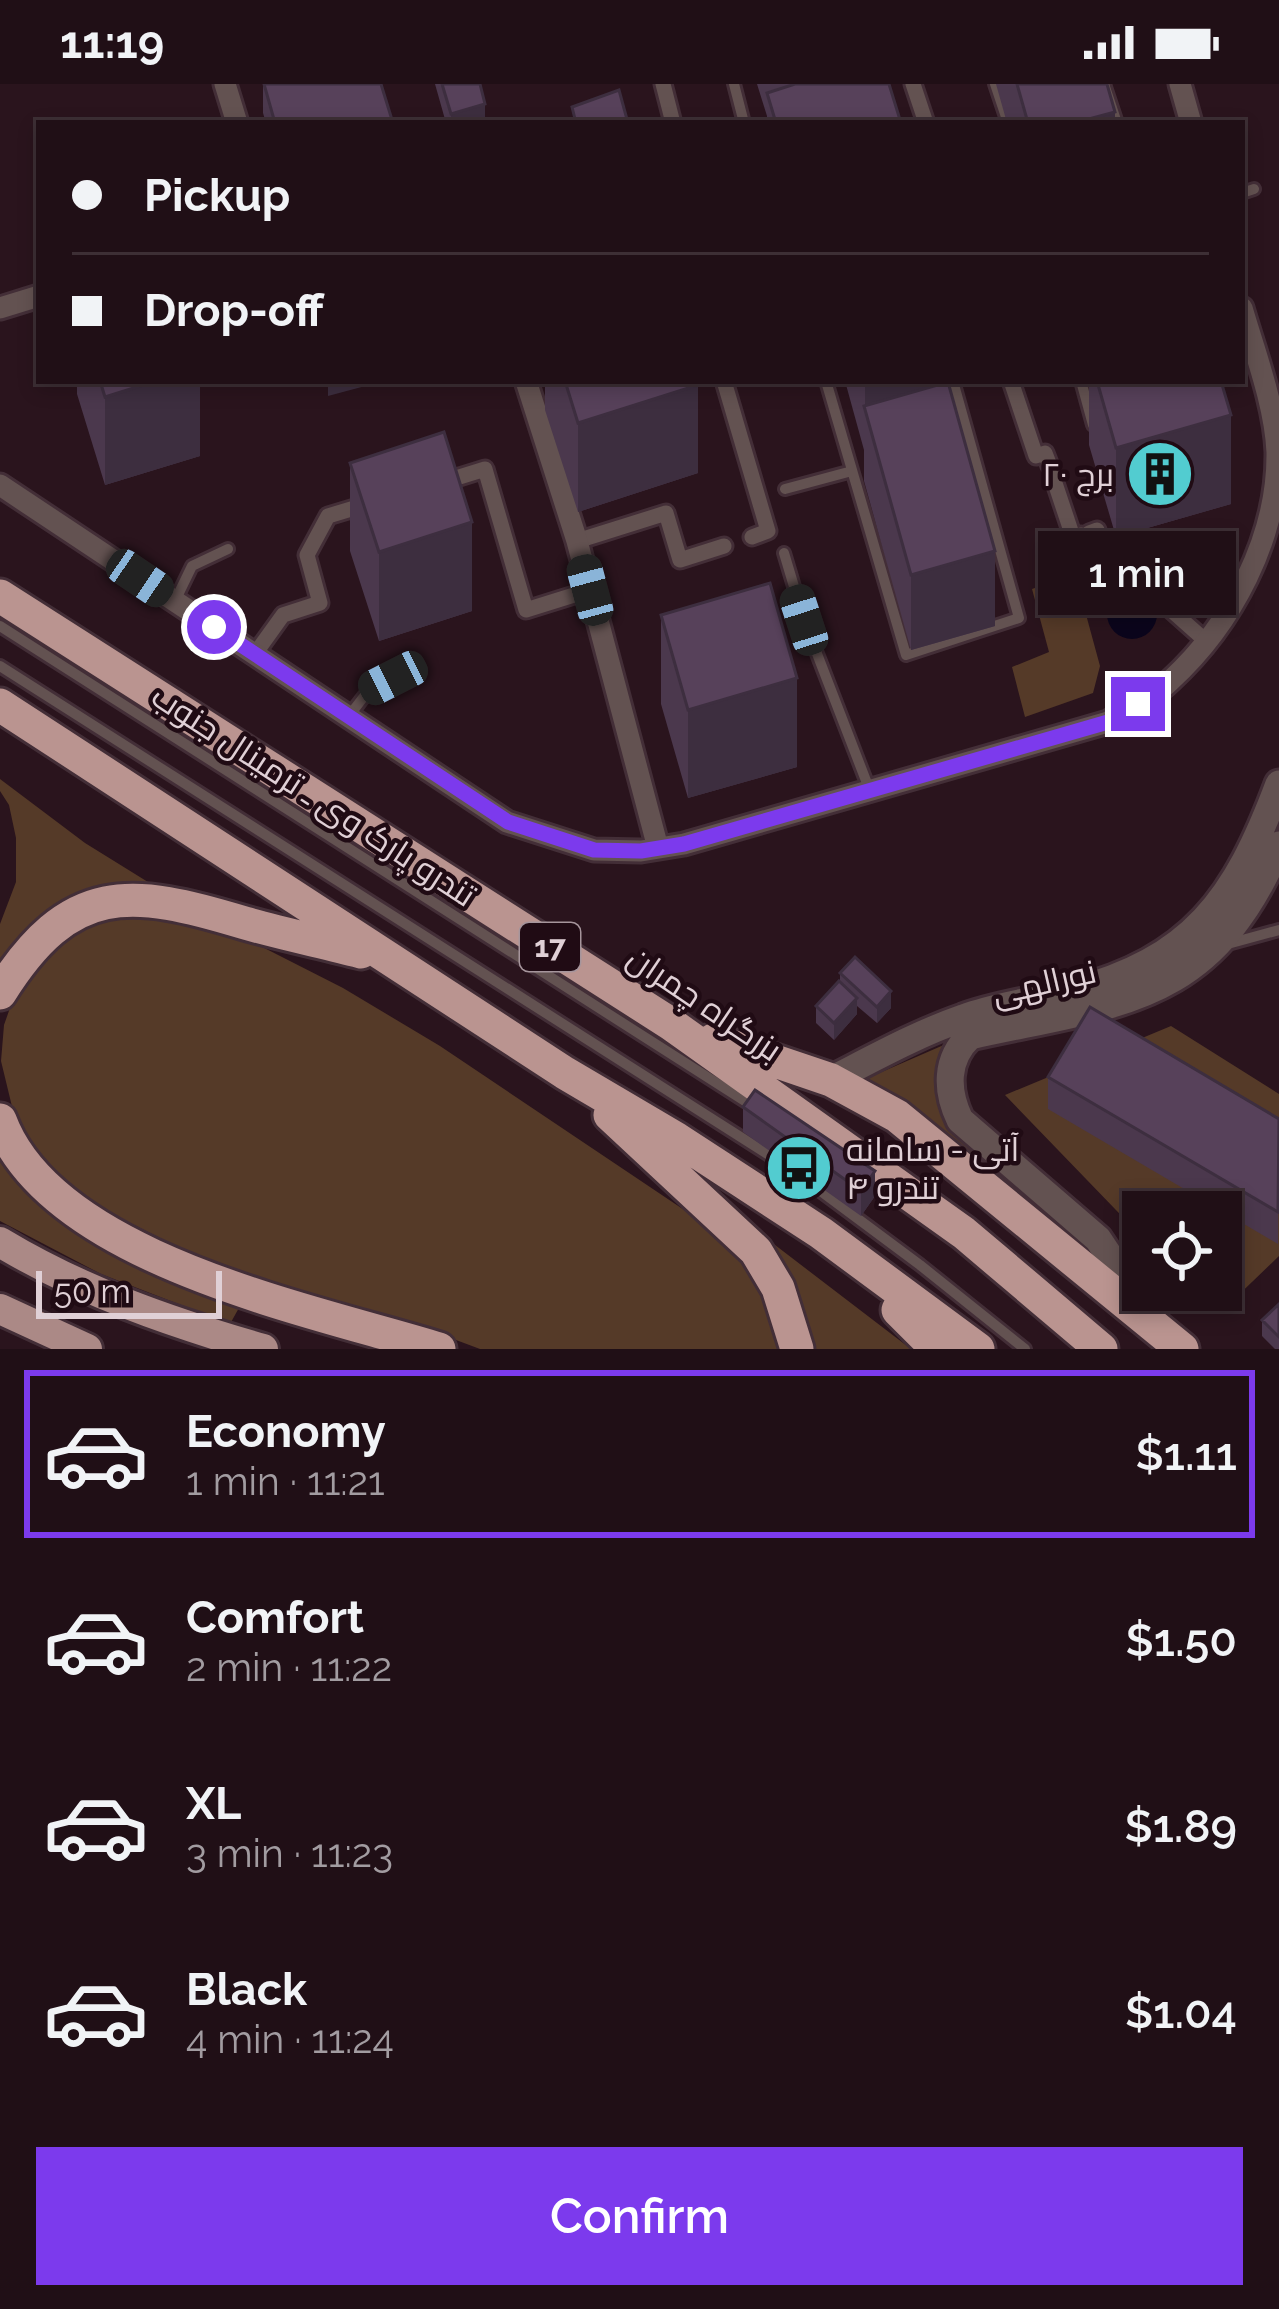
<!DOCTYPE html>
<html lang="en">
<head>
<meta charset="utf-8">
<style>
	:root { --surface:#200f16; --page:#28181f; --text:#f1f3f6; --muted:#a29ca1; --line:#3d2f35; --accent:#7c3aed }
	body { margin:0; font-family:Raleway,Cairo,sans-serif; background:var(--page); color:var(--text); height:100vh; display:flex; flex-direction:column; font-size:45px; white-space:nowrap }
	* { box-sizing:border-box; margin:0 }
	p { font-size:39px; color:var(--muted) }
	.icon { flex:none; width:66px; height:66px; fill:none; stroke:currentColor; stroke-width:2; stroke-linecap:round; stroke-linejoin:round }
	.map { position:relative; height:1265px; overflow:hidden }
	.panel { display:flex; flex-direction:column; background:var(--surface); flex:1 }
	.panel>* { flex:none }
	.banner { position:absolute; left:36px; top:36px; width:1209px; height:264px; border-radius:0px; box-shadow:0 6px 18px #0003,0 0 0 3px var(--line); display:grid; align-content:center; height:264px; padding:0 36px; background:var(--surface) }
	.controls { position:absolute; left:1122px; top:1107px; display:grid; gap:24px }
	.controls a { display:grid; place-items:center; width:120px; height:120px; border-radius:0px; background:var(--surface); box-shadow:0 6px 18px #0003,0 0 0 3px var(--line); font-size:60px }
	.scale { position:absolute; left:36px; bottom:30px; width:186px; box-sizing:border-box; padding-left:12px; border:6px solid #e0d0d6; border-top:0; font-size:33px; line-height:42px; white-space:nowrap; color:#e0d0d6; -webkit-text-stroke:9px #200b14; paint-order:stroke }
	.end { position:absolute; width:54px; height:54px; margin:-27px; border:15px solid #7c3aed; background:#fff; box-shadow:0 0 0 6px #fff }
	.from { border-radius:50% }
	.bubble { position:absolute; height:84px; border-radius:0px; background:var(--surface); box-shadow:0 6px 18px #0003,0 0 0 3px var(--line); font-size:39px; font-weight:600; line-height:84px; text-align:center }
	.car { position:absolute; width:36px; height:72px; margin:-36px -18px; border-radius:15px; box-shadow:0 0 9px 3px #0007; background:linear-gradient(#222 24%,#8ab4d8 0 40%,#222 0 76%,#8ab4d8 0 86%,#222 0) }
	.banner b { display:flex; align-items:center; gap:42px; height:114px; font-size:45px }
	.banner b+b { border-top:3px solid var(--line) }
	.banner i { width:30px; height:30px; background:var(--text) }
	ul { padding:21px 0 0; list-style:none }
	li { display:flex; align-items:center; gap:36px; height:168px; margin:0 24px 18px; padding:0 12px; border:6px solid transparent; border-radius:0px }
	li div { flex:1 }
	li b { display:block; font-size:45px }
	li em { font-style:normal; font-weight:600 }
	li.selected { border-color:var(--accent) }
	li>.icon { width:108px; height:108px; stroke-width:1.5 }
	.cta { display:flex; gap:24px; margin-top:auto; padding:24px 36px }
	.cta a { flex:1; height:138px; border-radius:0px; background:var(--accent); color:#fff; font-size:48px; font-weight:600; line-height:138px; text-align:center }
	.status { display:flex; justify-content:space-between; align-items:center; height:84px; padding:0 60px; background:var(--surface); direction:ltr }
	.status svg { height:33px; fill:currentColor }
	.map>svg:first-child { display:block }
</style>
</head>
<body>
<div class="status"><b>11:19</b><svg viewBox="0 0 49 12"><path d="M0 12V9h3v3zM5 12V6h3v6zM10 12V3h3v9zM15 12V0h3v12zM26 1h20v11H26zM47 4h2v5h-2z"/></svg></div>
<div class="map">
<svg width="1279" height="1265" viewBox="0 0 1279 1265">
	<rect width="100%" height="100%" fill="#2a141d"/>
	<path fill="#553a28" d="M 1075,490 L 1100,582 L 1093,609 L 1025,633 L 1012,583 L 1049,568 L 1032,505 Z
		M 0,695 L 85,759 L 156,803 C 97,785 33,833 0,879 L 0,840 L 16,798 L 16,754 L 9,721 L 0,707 Z
		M 130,826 L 237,850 L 343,904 L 440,962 L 720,1150 C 754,1185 768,1218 781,1265 L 480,1265 L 416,1241 L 226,1187 L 106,1127 L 60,1095 L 34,1070 L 16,1039 L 1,977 L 4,941 L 17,904 L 62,853 L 94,836 Z
		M 1171,942 L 1279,1010 L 1279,1172 L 1225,1224 L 1201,1206 L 1221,1206 L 1221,1128 L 1143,1128 L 1143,1154 L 1005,1011 Z
		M 946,960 L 940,995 L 1058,1133 L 1114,1189 L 854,1000 Z
		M 0,1068 L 240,1222 L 230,1240 L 101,1190 L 0,1137 Z
		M 724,1122 L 911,1265 L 812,1265 L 795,1210 Z"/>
	<path fill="#0b051c" d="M1107 530a25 25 0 1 1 50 0a25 25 0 1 1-50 0Z"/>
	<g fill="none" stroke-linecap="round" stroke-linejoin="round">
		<defs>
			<path id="service" d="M 734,0 L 744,39
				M 995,0 L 1008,39
				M 1104,0 L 1117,39
				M 1242,109 L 1254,105
				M 826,297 L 906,571 L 1019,534 L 953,297
				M 1081,297 L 1093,341
				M 785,405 L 852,387
				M 784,469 L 804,536 L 870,707
				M 175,517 L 192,482 L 228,465
				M 0,542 L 759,1026
				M 0,582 L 791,1085 L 920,1181 L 1025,1265
				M 349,632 L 369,606 L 416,583
				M 1224,861 L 1279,846"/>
			<path id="pedestrian" d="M 663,0 L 673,39
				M 913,0 L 926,39
				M 724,297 L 768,447 L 752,453
				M 1011,297 L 1036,372 L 1045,369 L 1050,382
				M 1053,393 L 1073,453 L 1081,451
				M 440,399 L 485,385 L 526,526 L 590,506
				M 1089,449 L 1097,446 L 1107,476
				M 577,457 L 666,429 L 680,476 L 724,462
				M 1109,480 L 1110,484 L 1148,473 L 1162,518 L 1207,558
				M 255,570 L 283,531 L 320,519 L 307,471 L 328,432 L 371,419"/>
			<path id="minor" d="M 225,0 L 237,39
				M 1180,0 L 1191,39
				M 0,224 L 39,212
				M 526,297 L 577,457 L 658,764
				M 0,401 L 507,738 L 594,766 L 641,767 L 684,760 L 1108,638 C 1128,625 1153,614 1170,597 C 1232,540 1278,454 1277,368 C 1275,321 1255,269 1242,224"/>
			<path id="tertiary" d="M 831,996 C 874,974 917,950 963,934 C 997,921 1035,917 1070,908 C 1193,876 1236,815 1279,700
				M 1140,1228 L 1122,1191 L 1098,1155 L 960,1036 C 946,1007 945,975 970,952 C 1122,918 1210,921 1279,761"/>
			<path id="primary" d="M 0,1158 C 83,1208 170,1238 263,1265
				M 0,1225 L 87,1265"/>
			<path id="trunk" d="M 0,512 L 671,940 L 964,1149 L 1101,1265
				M 0,621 L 565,989 L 677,1055 L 821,1149 L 978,1265
				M 0,909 C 70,797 130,804 245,839 C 283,850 323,858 361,868
				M 713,956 L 831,996 L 897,1032 L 1182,1265
				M 610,1031 L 756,1167 L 778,1204 L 797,1265
				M 0,1036 C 51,1175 313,1226 439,1265
				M 898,1226 L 937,1265"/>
		</defs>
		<use href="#service" stroke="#432e37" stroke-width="16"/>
		<use href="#pedestrian" stroke="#432e37" stroke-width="21"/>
		<use href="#minor" stroke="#432e37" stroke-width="27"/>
		<use href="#tertiary" stroke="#432e37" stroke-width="33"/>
		<use href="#primary" stroke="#432e37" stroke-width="36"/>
		<use href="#trunk" stroke="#432e37" stroke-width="39"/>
		<use href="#service" stroke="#635251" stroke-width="10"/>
		<use href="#pedestrian" stroke="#635251" stroke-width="15"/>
		<use href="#minor" stroke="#635251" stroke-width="21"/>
		<use href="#tertiary" stroke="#635251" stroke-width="27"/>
		<use href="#primary" stroke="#ab8986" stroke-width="30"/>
		<use href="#trunk" stroke="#ba9490" stroke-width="33"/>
	</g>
	<path fill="#4b384d" d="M 263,0 L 393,39 L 266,39 L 263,29 Z
		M 435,0 L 480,0 L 485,39 L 446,39 Z
		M 757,0 L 889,0 L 901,39 L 767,39 L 767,32 Z
		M 996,0 L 1107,0 L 1115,39 L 1007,39 Z
		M 77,297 L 200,297 L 200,372 L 105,401 L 77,310 Z
		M 545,297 L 697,297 L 698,389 L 578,428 L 545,326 Z
		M 845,297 L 949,297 L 995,542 L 911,566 L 864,397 L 864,366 Z
		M 1089,297 L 1221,297 L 1231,420 L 1116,453 L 1089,361 Z
		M 350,379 L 472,527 L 379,557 L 350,467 Z
		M 661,531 L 797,683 L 688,714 L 661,620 Z
		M 840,889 L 891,924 L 877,939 L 857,922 L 857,930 L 834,956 L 816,939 L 816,922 L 840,898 Z
		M 1048,993 L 1279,1035 L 1278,1160 L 1048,1025 Z
		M 743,1023 L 875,1112 L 861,1132 L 743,1048 Z
		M 1279,1220 L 1279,1265 L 1275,1265 L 1262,1252 L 1262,1236 Z"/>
	<path fill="#3d2e3f" d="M 485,20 L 485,39 L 451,39 L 451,30 Z
		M 1115,28 L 1115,39 L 1074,39 Z
		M 156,297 L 200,297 L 200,372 L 105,401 L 105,313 Z
		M 328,297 L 384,297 L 328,312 Z
		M 865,297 L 949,297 L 949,344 L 865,324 Z
		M 698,301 L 698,389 L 578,428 L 578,339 Z
		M 1231,331 L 1231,420 L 1116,453 L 1116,364 Z
		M 472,438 L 472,527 L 379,557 L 379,468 Z
		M 995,467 L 995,542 L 911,566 L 911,491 Z
		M 797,594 L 797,683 L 688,714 L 688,626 Z
		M 891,907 L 891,924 L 877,939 L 877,923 Z
		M 857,914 L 857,930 L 834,956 L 834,939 Z
		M 875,1087 L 875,1112 L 861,1132 L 861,1107 Z"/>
	<path fill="#57415a" stroke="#3d2e3f" stroke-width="3" d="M 264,0 L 381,0 L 393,39 L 275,39 Z
		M 442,0 L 480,0 L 485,20 L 451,30 Z
		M 795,0 L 889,0 L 901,39 L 776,39 L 767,9 Z
		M 1017,0 L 1107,0 L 1115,28 L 1074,39 L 1028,39 Z
		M 619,6 L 628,39 L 576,39 L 572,23 Z
		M 100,297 L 156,297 L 105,313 Z
		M 565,297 L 697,297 L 698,301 L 578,339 Z
		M 1097,297 L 1221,297 L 1231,331 L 1116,364 Z
		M 948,298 L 995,467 L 911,491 L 864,322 Z
		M 444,348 L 472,438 L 379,468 L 350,379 Z
		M 770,499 L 797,594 L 688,626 L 661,531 Z
		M 855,873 L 891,907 L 877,923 L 840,889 Z
		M 839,897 L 857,914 L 834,939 L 816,922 Z
		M 1090,923 L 1279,1035 L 1278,1128 L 1048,993 Z
		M 755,1006 L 875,1087 L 861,1107 L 743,1023 Z
		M 1279,1220 L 1279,1253 L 1262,1236 Z"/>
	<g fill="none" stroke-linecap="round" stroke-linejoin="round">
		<path stroke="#7c3aed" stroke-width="15" d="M 214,543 L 508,738 L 594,766 L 641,767 L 684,760 L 1108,638 L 1138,620"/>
	</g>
	<defs>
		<symbol id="building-disc" viewBox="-11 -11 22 22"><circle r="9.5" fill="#52ccd0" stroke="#200b14"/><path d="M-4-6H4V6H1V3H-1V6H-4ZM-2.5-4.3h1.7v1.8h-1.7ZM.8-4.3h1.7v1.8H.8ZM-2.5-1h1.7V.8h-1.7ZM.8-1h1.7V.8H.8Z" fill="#111"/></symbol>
		<symbol id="bus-disc" viewBox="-11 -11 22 22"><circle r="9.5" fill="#52ccd0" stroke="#200b14"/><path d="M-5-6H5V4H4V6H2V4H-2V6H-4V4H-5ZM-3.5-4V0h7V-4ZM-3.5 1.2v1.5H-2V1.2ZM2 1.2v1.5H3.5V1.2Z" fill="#111"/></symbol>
	</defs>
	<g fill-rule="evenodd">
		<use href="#building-disc" x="1122" y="352" width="76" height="76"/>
		<use href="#bus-disc" x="761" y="1046" width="76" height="76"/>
	</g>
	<g text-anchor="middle" stroke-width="9" stroke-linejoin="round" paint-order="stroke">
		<rect fill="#200b14" stroke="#a6959c" stroke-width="3" x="520" y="839" width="60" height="48" rx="9"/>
		<g font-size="30" font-weight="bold" fill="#e0d0d6">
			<text x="550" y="873">17</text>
		</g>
		<g font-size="33" fill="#e0d0d6" stroke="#200b14" text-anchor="end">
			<text x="1114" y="402">برج ۲۰</text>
			<text x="846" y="1077" text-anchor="start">آتی - سامانه<tspan x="846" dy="38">۴ تندرو</tspan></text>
		</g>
		<g font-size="33" fill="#e0d0d6" stroke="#200b14">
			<text transform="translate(314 711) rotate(33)" y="12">تندرو پارک وی ـ ترمینال جنوب</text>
			<text transform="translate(1044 898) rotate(-13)" y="12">نورالهی</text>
			<text transform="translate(705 919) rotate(34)" y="12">بزرگراه چمران</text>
		</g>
	</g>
</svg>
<div class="controls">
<a><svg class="icon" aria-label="locate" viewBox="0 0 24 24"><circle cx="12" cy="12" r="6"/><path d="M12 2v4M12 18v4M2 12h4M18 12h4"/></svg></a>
</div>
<div class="scale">50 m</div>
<i class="end from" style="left:214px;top:543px"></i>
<i class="end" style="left:1138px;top:620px"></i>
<div class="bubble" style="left:1038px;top:447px;width:198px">1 min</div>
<i class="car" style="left:140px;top:494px;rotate:124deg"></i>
<i class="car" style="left:590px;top:506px;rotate:345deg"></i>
<i class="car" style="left:804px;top:536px;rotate:342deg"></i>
<i class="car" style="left:393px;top:594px;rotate:243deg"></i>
<div class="banner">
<b><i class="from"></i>Pickup</b>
<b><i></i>Drop-off</b>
</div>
</div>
<section class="panel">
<ul>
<li class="selected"><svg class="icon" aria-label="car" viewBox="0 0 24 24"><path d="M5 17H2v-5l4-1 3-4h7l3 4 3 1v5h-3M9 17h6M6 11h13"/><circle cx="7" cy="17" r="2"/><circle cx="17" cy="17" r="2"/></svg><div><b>Economy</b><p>1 min · 11:21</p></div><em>$1.11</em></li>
<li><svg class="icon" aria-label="car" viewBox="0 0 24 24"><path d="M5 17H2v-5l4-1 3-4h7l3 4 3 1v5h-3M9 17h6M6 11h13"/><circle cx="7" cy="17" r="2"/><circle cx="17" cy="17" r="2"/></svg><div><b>Comfort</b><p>2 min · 11:22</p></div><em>$1.50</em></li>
<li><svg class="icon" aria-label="car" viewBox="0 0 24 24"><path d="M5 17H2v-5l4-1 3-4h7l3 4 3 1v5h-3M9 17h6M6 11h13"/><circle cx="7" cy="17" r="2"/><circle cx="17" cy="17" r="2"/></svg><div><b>XL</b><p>3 min · 11:23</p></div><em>$1.89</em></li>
<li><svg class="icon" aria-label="car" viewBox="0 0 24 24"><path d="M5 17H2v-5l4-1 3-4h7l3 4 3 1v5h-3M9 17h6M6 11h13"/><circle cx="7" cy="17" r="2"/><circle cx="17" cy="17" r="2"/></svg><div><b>Black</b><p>4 min · 11:24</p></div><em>$1.04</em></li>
</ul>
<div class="cta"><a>Confirm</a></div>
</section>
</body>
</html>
